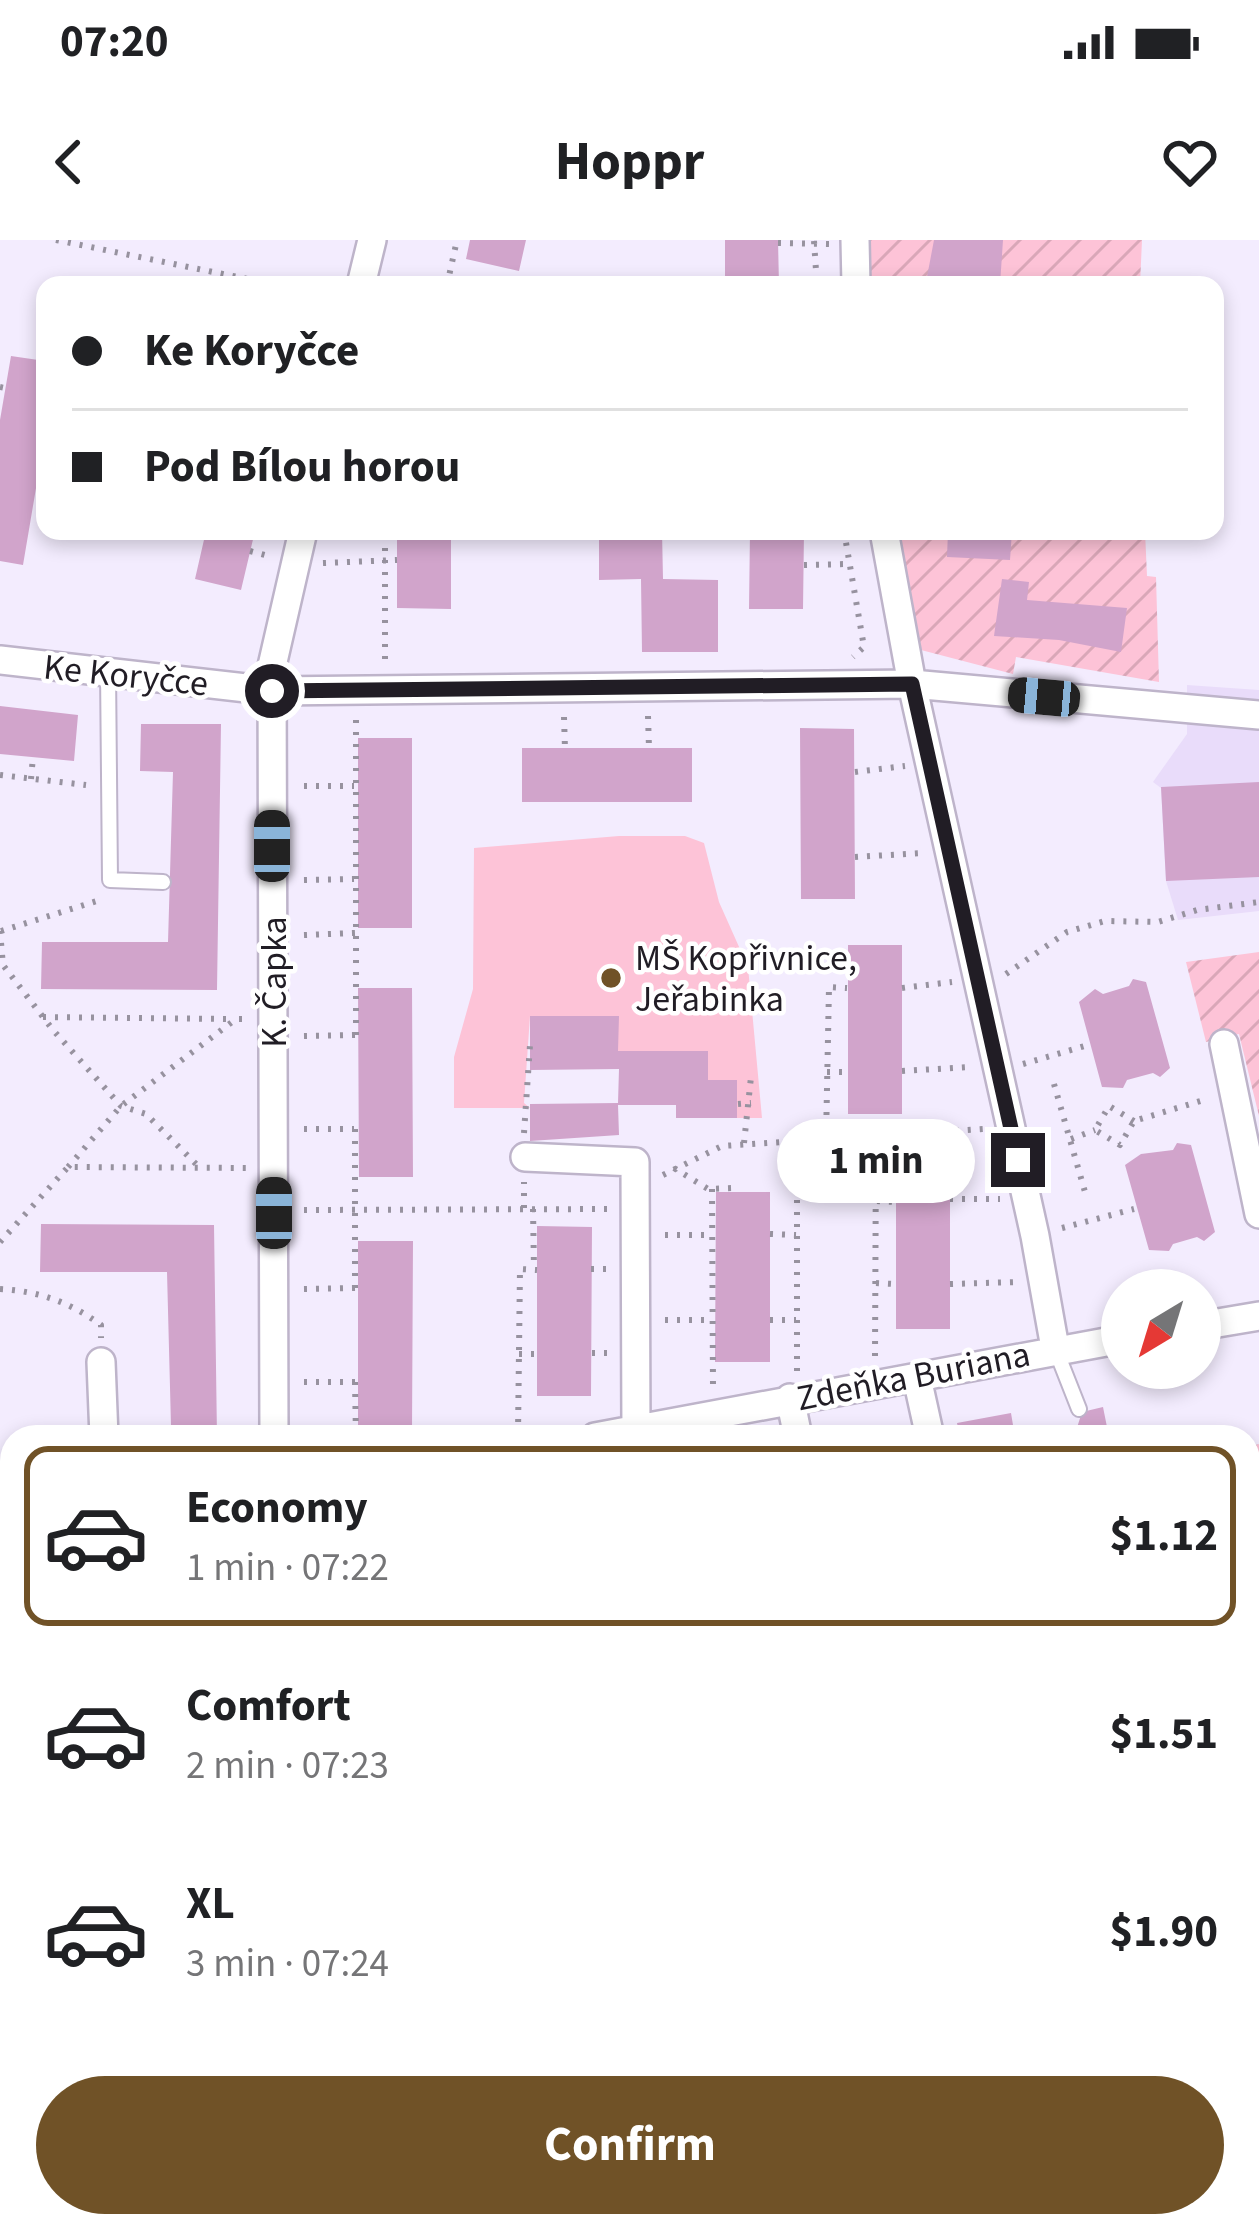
<!DOCTYPE html>
<html lang="en">
<head>
<meta charset="utf-8">
<style>
	:root { --surface:#fff; --page:#f6f6f6; --text:#202124; --muted:#757577; --line:#e0e0e0; --accent:#705227 }
	body { margin:0; font-family:"Source Sans 3",sans-serif; background:var(--page); color:var(--text); height:100vh; display:flex; flex-direction:column; font-size:45px; white-space:nowrap }
	* { box-sizing:border-box; margin:0 }
	p { font-size:39px; color:var(--muted) }
	.icon { flex:none; width:66px; height:66px; fill:none; stroke:currentColor; stroke-width:2; stroke-linecap:round; stroke-linejoin:round }
	.map { position:relative; flex:1; overflow:hidden }
	.sheet { position:absolute; left:0px; top:1185px; width:1260px; height:813px; display:flex; flex-direction:column; background:var(--surface); border-radius:36px 36px 0 0; box-shadow:0 6px 18px #0003 }
	.sheet>* { flex:none }
	.top-card { position:absolute; left:36px; top:36px; width:1188px; height:264px; border-radius:24px; box-shadow:0 6px 18px #0003; display:grid; align-content:center; height:264px; padding:0 36px; background:var(--surface) }
	.needle { width:78px; rotate:218deg }
	.fabs { position:absolute; left:1101px; top:1029px; display:grid; gap:24px }
	.fabs a { display:grid; place-items:center; width:120px; height:120px; border-radius:50%; background:var(--surface); box-shadow:0 6px 18px #0003; font-size:60px }
	.end { position:absolute; width:54px; height:54px; margin:-27px; border:15px solid #211d25; background:#fff; box-shadow:0 0 0 6px #fff }
	.from { border-radius:50% }
	.bubble { position:absolute; height:84px; border-radius:42px; background:var(--surface); box-shadow:0 6px 18px #0003; font-size:39px; font-weight:700; line-height:84px; text-align:center }
	.car { position:absolute; width:36px; height:72px; margin:-36px -18px; border-radius:15px; box-shadow:0 0 9px 3px #0007; background:linear-gradient(#222 24%,#8ab4d8 0 40%,#222 0 76%,#8ab4d8 0 86%,#222 0) }
	.top-card b { display:flex; align-items:center; gap:42px; height:114px; font-size:45px }
	.top-card b+b { border-top:3px solid var(--line) }
	.top-card i { width:30px; height:30px; background:var(--text) }
	ul { padding:21px 0 0; list-style:none }
	li { display:flex; align-items:center; gap:36px; height:180px; margin:0 24px 18px; padding:0 12px; border:6px solid transparent; border-radius:24px }
	li div { flex:1 }
	li b { display:block; font-size:45px }
	li em { font-style:normal; font-weight:700 }
	li.active { border-color:var(--accent) }
	li>.icon { width:108px; height:108px; stroke-width:1.5 }
	.primary-button { display:flex; gap:24px; margin-top:auto; padding:24px 36px }
	.primary-button a { flex:1; height:138px; border-radius:72px; background:var(--accent); color:#fff; font-size:48px; font-weight:700; line-height:138px; text-align:center }
	.status { display:flex; justify-content:space-between; align-items:center; height:84px; padding:0 60px; background:var(--surface); direction:ltr }
	.status svg { height:33px; fill:currentColor }
	header { display:flex; justify-content:space-between; align-items:center; height:156px; padding:0 36px; background:var(--surface); font-size:54px; font-weight:700 }
	.map>svg:first-child { display:block }
</style>
</head>
<body>
<div class="status"><b>07:20</b><svg viewBox="0 0 49 12"><path d="M0 12V9h3v3zM5 12V6h3v6zM10 12V3h3v9zM15 12V0h3v12zM26 1h20v11H26zM47 4h2v5h-2z"/></svg></div>
<header><svg class="icon" aria-label="back" viewBox="0 0 24 24"><path d="M15 5l-7 7 7 7"/></svg>Hoppr<svg class="icon" aria-label="heart" viewBox="0 0 24 24"><path d="M12 20l-8-8c-3-5 5-10 8-4 3-6 11-1 8 4z"/></svg></header>
<div class="map">
<svg width="1259" height="1997" viewBox="0 0 1259 1997">
	<defs>
		<pattern id="garden-furrows" width="10" height="10" patternUnits="userSpaceOnUse" patternTransform="scale(3)"><rect width="10" height="10" fill="#fdc3d7"/><path d="M-1 1l2-2M0 10L10 0M9 11l2-2" fill="none" stroke="#d9a7b8"/></pattern>
	</defs>
	<rect width="100%" height="100%" fill="#f3ecfe"/>
	<path fill="#e9dcfa" d="M 1187,445 L 1259,450 L 1259,671 L 1178,680 L 1166,641 L 1161,548 L 1153,542 L 1187,494 Z"/>
	<path fill="#fdc3d7" d="M 619,596 L 685,596 L 704,603 L 719,662 L 748,727 L 762,878 L 737,878 L 737,840 L 708,840 L 707,811 L 618,811 L 618,776 L 530,776 L 524,863 L 530,868 L 454,868 L 454,817 L 473,749 L 474,608 Z"/>
	<path fill="url(#garden-furrows)" d="M 868,0 L 1142,0 L 1140,45 L 870,45 Z
		M 898,291 L 1145,291 L 1147,336 L 1156,337 L 1159,442 L 1016,417 L 1013,434 L 921,410 Z
		M 1259,712 L 1259,876 L 1239,794 L 1206,802 L 1186,722 Z
		M 1259,1204 L 1259,1524 L 1248,1486 L 1248,1207 Z
		M 1259,1757 L 1259,1997 L 1184,1997 L 1180,1986 L 1248,1986 L 1248,1761 Z"/>
	<path fill="#d1a4cb" d="M 470,0 L 526,0 L 519,31 L 466,19 Z
		M 725,0 L 778,0 L 779,45 L 725,45 Z
		M 934,0 L 1003,0 L 1000,45 L 938,45 L 939,38 L 927,37 Z
		M 11,116 L 45,121 L 45,195 L 23,325 L 0,321 L 0,180 Z
		M 206,291 L 255,291 L 241,350 L 195,339 Z
		M 397,291 L 451,291 L 451,369 L 397,368 Z
		M 599,291 L 662,291 L 663,339 L 718,340 L 718,412 L 642,412 L 641,339 L 599,340 Z
		M 750,291 L 804,291 L 803,369 L 749,369 Z
		M 948,291 L 1012,291 L 1010,320 L 947,317 Z
		M 1002,339 L 1029,342 L 1027,360 L 1127,368 L 1121,412 L 1059,400 L 994,396 Z
		M 0,466 L 78,475 L 74,521 L 0,514 Z
		M 141,484 L 221,484 L 217,750 L 41,749 L 42,702 L 168,702 L 173,532 L 140,531 Z
		M 800,488 L 854,489 L 855,659 L 801,659 Z
		M 358,498 L 412,498 L 412,688 L 358,688 Z
		M 522,508 L 692,508 L 692,562 L 522,562 Z
		M 1259,542 L 1259,637 L 1166,641 L 1161,547 Z
		M 848,705 L 902,705 L 902,874 L 848,874 Z
		M 1133,739 L 1146,742 L 1170,828 L 1160,837 L 1153,833 L 1127,840 L 1123,848 L 1102,847 L 1079,762 L 1095,749 L 1103,754 L 1129,746 Z
		M 358,748 L 412,748 L 413,937 L 359,937 Z
		M 530,776 L 619,776 L 618,811 L 708,811 L 708,840 L 737,840 L 737,878 L 676,878 L 676,865 L 618,865 L 619,895 L 530,901 L 530,864 L 618,863 L 619,829 L 530,830 Z
		M 1177,903 L 1191,905 L 1215,992 L 1204,1001 L 1197,997 L 1173,1004 L 1169,1011 L 1149,1010 L 1125,925 L 1141,914 L 1173,910 Z
		M 896,919 L 950,919 L 950,1089 L 896,1089 Z
		M 716,952 L 770,952 L 770,1122 L 715,1122 Z
		M 41,984 L 214,985 L 217,1197 L 138,1197 L 138,1186 L 171,1186 L 167,1032 L 40,1032 Z
		M 537,986 L 592,987 L 591,1156 L 537,1156 Z
		M 358,1001 L 413,1001 L 412,1191 L 358,1190 Z
		M 1103,1167 L 1109,1197 L 1074,1197 L 1082,1172 Z
		M 1011,1173 L 1015,1197 L 960,1197 L 957,1183 Z
		M 12,1225 L 12,1274 L 0,1277 L 0,1228 Z
		M 2,1432 L 11,1471 L 0,1474 L 0,1433 Z
		M 1259,1980 L 1259,1997 L 1216,1997 L 1248,1986 Z
		M 102,1986 L 161,1986 L 163,1991 L 105,1997 Z"/>
	<g fill="none" stroke-linecap="round" stroke-linejoin="round">
		<defs>
			<path id="lane" d="M 108,430 L 110,640 L 163,642
				M 1055,1108 L 1079,1169"/>
			<path id="street" d="M 855,0 L 856,45
				M 361,45 L 372,0
				M 884,291 L 912,444 L 1035,996 L 1055,1108
				M 0,420 L 272,451 L 912,444 L 1259,475
				M 1224,804 L 1259,974
				M 525,917 L 635,922 L 636,1197
				M 1200,1086 L 1259,1076
				M 101,1122 L 104,1197
				M 917,1138 L 930,1197
				M 790,1158 L 798,1197
				M 274,1197 L 272,426 L 303,291
				M 595,1197 L 1122,1099
				M 0,1328 L 12,1326"/>
		</defs>
		<use href="#lane" stroke="#beb4ca" stroke-width="18"/>
		<use href="#street" stroke="#beb4ca" stroke-width="32"/>
		<path stroke="#97929f" stroke-width="6" stroke-dasharray="3 9" stroke-linecap="butt" d="M 56,0 L 277,45
			M 814,1 L 817,45
			M 778,3 L 829,4
			M 447,45 L 457,0
			M 0,147 L 5,148
			M 844,291 L 864,407 L 853,417
			M 250,311 L 272,317
			M 323,323 L 397,320
			M 804,325 L 848,324
			M 385,419 L 385,291
			M 648,476 L 649,508
			M 564,477 L 565,509
			M 855,532 L 905,526
			M 0,535 L 86,545
			M 31,539 L 33,517
			M 304,546 L 354,546
			M 855,617 L 923,613
			M 304,640 L 354,639
			M 0,691 L 3,725 L 53,790 L 121,866 L 146,874 L 200,928
			M 1,691 L 100,660
			M 304,695 L 355,693
			M 1006,734 L 1067,692 L 1105,681 L 1158,682 L 1197,670 L 1259,662
			M 902,748 L 952,742
			M 43,777 L 232,779
			M 356,795 L 356,475
			M 304,796 L 355,795
			M 1023,824 L 1088,805
			M 902,831 L 970,827
			M 827,832 L 847,832
			M 1054,844 L 1085,952
			M 738,864 L 751,863
			M 1134,881 L 1109,866 L 1095,890 L 1120,905 L 1134,881 L 1207,859
			M 304,889 L 354,889
			M 355,889 L 355,1048
			M 524,893 L 530,805
			M 826,899 L 829,747 L 847,748
			M 1071,899 L 1095,890
			M 744,903 L 751,837
			M 68,927 L 121,866 L 236,779 L 247,779
			M 674,928 L 708,949 L 734,948 L 734,952
			M 663,935 L 722,906 L 983,889
			M 712,949 L 713,1147
			M 950,959 L 1000,959
			M 877,961 L 896,962
			M 524,968 L 524,942
			M 533,969 L 534,1029
			M 304,970 L 610,969
			M 1062,988 L 1134,969
			M 770,994 L 796,995
			M 665,995 L 712,995
			M 0,1002 L 68,927 L 246,928
			M 591,1029 L 610,1029
			M 876,1043 L 895,1044
			M 950,1044 L 1018,1042
			M 0,1049 C 38,1051 70,1062 101,1085 L 101,1098
			M 304,1049 L 355,1048
			M 665,1080 L 712,1080
			M 770,1080 L 796,1080
			M 592,1113 L 610,1113
			M 519,1114 L 537,1114
			M 875,1116 L 876,898
			M 797,1131 L 797,904
			M 304,1142 L 355,1142
			M 355,1142 L 356,1197
			M 518,1194 L 520,1029 L 537,1030
			M 0,1742 L 12,1793
			M 43,1986 L 46,1997
			M 86,1986 L 89,1997
			M 380,1986 L 385,1997
			M 1165,1986 L 1170,1997
			M 167,1997 L 209,1986"/>
		<use href="#lane" stroke="#fff" stroke-width="14"/>
		<use href="#street" stroke="#fff" stroke-width="27"/>
	</g>
	<g fill="none" stroke-linecap="round" stroke-linejoin="round">
		<path stroke="#211d25" stroke-width="15" d="M 272,451 L 912,444 L 1018,920"/>
	</g>
	<circle fill="#705227" stroke="#fff" stroke-width="4.5" cx="611" cy="738" r="12"/>
	<g text-anchor="middle" stroke-width="9" stroke-linejoin="round" paint-order="stroke">
		<g font-size="36" fill="#211d25" stroke="#fff">
			<text transform="translate(126 434) rotate(6)" y="13">Ke Koryčce</text>
			<text transform="translate(273 742) rotate(-90)" y="13">K. Čapka</text>
			<text transform="translate(913 1135) rotate(-11)" y="13">Zdeňka Buriana</text>
		</g>
		<g font-size="36" fill="#211d25" stroke="#fff" text-anchor="start">
			<text x="635" y="730">MŠ Kopřivnice,<tspan x="635" dy="41">Jeřabinka</tspan></text>
		</g>
	</g>
</svg>
<div class="fabs">
<a><svg class="needle" viewBox="-14 -14 28 28"><path d="M0-13l5 13h-10z" fill="#e53935"/><path d="M0 13l5-13h-10z" fill="#757577"/></svg></a>
</div>
<i class="end from" style="left:272px;top:451px"></i>
<i class="end" style="left:1018px;top:920px"></i>
<div class="bubble" style="left:777px;top:879px;width:198px">1 min</div>
<i class="car" style="left:1044px;top:457px;rotate:275deg"></i>
<i class="car" style="left:272px;top:606px;rotate:0deg"></i>
<i class="car" style="left:274px;top:973px;rotate:0deg"></i>
<div class="top-card">
<b><i class="from"></i>Ke Koryčce</b>
<b><i></i>Pod Bílou horou</b>
</div>
<section class="sheet">
<ul>
<li class="active"><svg class="icon" aria-label="car" viewBox="0 0 24 24"><path d="M5 17H2v-5l4-1 3-4h7l3 4 3 1v5h-3M9 17h6M6 11h13"/><circle cx="7" cy="17" r="2"/><circle cx="17" cy="17" r="2"/></svg><div><b>Economy</b><p>1 min · 07:22</p></div><em>$1.12</em></li>
<li><svg class="icon" aria-label="car" viewBox="0 0 24 24"><path d="M5 17H2v-5l4-1 3-4h7l3 4 3 1v5h-3M9 17h6M6 11h13"/><circle cx="7" cy="17" r="2"/><circle cx="17" cy="17" r="2"/></svg><div><b>Comfort</b><p>2 min · 07:23</p></div><em>$1.51</em></li>
<li><svg class="icon" aria-label="car" viewBox="0 0 24 24"><path d="M5 17H2v-5l4-1 3-4h7l3 4 3 1v5h-3M9 17h6M6 11h13"/><circle cx="7" cy="17" r="2"/><circle cx="17" cy="17" r="2"/></svg><div><b>XL</b><p>3 min · 07:24</p></div><em>$1.90</em></li>
</ul>
<div class="primary-button"><a>Confirm</a></div>
</section>
</div>
</body>
</html>
